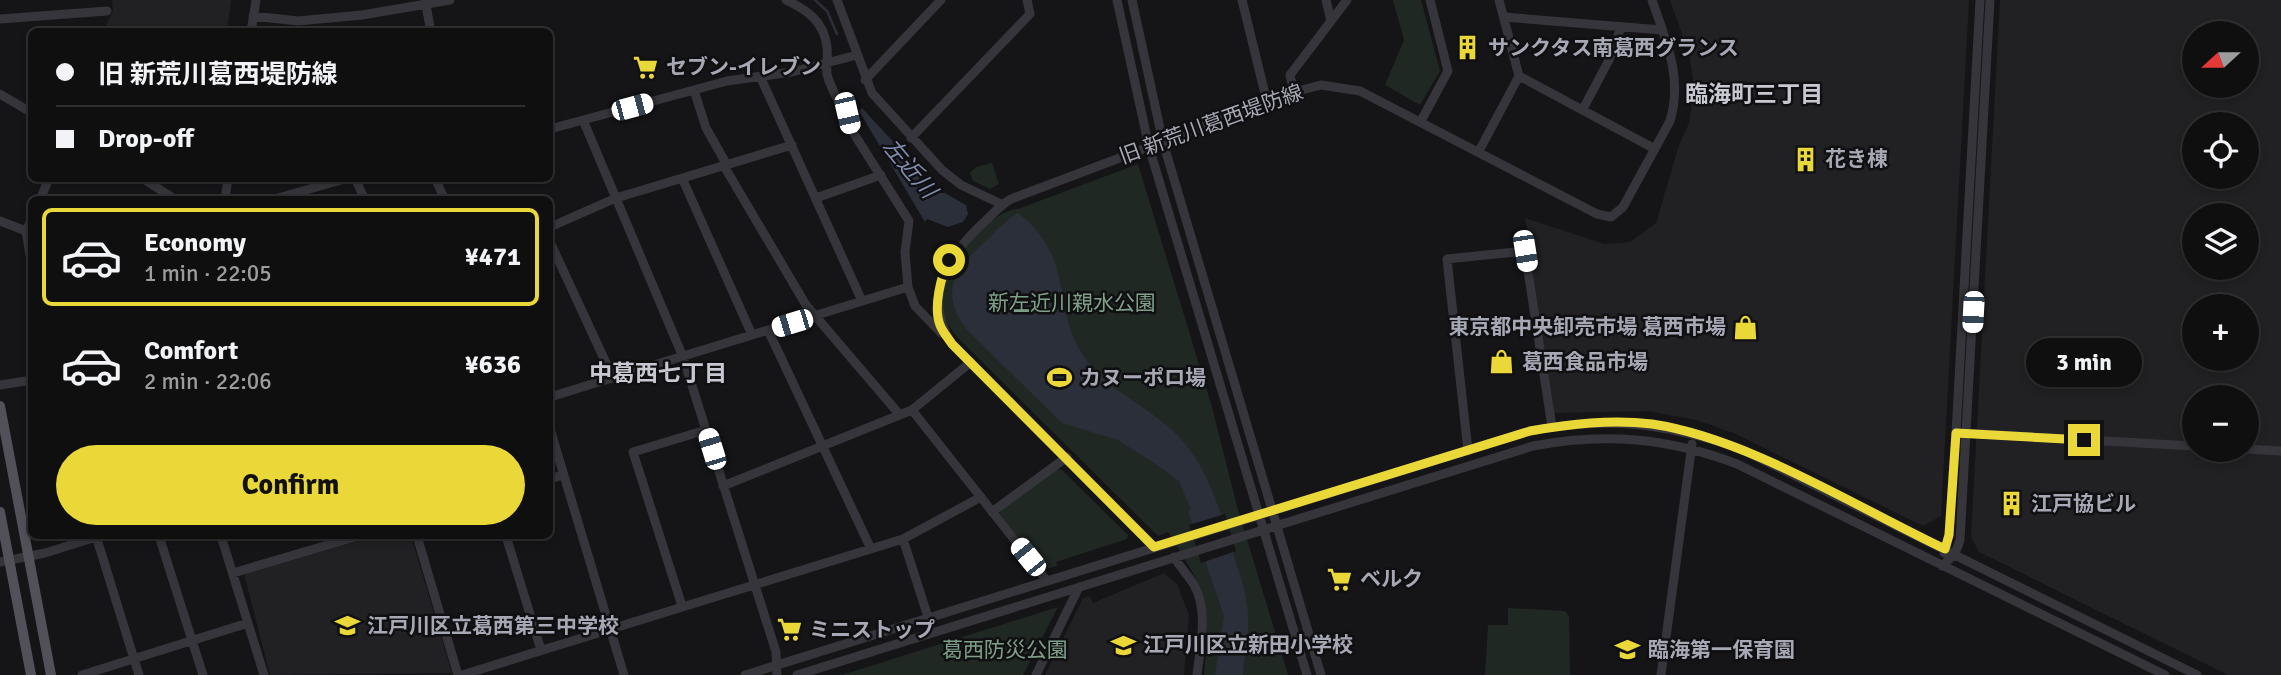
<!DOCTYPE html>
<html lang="en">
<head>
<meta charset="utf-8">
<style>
	:root { --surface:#100f10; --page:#1e1d1e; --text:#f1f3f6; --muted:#9c9c9f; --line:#302f30; --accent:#ead838 }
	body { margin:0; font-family:Signika,"Noto Sans JP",sans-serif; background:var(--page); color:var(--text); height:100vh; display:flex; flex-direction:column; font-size:26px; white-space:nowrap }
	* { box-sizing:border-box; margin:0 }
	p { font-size:23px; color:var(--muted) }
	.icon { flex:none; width:38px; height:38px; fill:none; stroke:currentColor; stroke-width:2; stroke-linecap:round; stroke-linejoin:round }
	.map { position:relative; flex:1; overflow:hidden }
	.side { position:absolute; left:28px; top:196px; width:525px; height:343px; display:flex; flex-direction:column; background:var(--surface); border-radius:10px; box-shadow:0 4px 10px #0003,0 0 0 2px var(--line) }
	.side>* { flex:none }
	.top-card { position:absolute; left:28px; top:28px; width:525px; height:154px; border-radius:10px; box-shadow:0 4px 10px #0003,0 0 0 2px var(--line); display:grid; align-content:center; height:154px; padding:0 28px; background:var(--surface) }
	.needle { width:46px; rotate:249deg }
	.fabs { position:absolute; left:2182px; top:21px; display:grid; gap:14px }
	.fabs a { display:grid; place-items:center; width:77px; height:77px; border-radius:50%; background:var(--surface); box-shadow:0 4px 10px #0003,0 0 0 2px var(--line); font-size:35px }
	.end { position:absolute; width:32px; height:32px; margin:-16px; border:9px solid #ead838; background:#111; box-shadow:0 0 0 4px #111 }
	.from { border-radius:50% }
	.bubble { position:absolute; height:49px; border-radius:24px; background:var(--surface); box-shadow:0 4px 10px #0003,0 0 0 2px var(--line); font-size:23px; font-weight:700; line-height:49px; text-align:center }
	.car { position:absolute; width:21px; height:42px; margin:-21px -10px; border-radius:9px; box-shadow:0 0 5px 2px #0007; background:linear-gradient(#fff 24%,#345 0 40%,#fff 0 76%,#345 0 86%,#fff 0) }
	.top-card b { display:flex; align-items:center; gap:24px; height:66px; font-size:26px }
	.top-card b+b { border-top:2px solid var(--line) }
	.top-card i { width:18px; height:18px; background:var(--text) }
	ul { padding:12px 0 0; list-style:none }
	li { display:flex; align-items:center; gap:21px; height:98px; margin:0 14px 10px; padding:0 14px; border:4px solid transparent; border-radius:10px }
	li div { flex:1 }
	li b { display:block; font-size:26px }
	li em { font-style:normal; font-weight:700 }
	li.on { border-color:var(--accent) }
	li>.icon { width:63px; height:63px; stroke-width:1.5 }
	.button { display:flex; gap:14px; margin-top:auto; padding:14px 28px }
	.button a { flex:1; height:80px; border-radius:42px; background:var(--accent); color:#111; font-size:28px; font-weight:700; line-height:80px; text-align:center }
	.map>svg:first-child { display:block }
</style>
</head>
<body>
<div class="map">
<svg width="2281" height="675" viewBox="0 0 2281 675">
	<rect width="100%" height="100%" fill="#151416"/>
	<path fill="#212023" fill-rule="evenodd" d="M 112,0 L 231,0 L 231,2 L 227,31 L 103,31 L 113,11 Z
		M 1670,0 L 1969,0 L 1941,516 L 1923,526 L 1736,434 L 1696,420 L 1648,411 L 1554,413 L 1525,218 L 1604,244 L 1630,242 L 1656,223 L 1678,148 L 1689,123 L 1692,104 L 1693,79 L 1689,54 Z
		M 2000,0 L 2281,0 L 2281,675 L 2228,675 L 1979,552 L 1971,537 ZM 2194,33 L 2247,33 L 2247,86 L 2194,86 ZM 2194,124 L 2247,124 L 2247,177 L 2194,177 ZM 2194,215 L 2247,215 L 2247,268 L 2194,268 ZM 2194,306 L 2247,306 L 2247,359 L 2194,359 ZM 2194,397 L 2247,397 L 2247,450 L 2194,450 Z
		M 375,536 L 411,536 L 452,673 L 270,675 L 244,574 Z
		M 1164,573 L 1177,584 L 1189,615 L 1184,675 L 1045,675 L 1083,598 L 1090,596 L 1093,603 Z"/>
	<path fill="#202823" d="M 1393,0 L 1421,0 L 1440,71 L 1420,105 L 1385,85 L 1404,40 Z
		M 992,163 L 999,184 L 990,189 L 973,181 L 970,173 L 976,167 Z
		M 1138,164 L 1212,407 L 1237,506 L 1288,675 L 1204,675 C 1211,599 1208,596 1168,532 L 1158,536 L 957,337 C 951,328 943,320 942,309 C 941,295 945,272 952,261 C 963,244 998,209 1018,209 Z
		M 1057,469 L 1062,470 L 1128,535 L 1127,539 L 1056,562 L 1057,566 L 1046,569 L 1041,567 L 1000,514 L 1001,510 Z
		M 1058,607 L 1023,675 L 842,675 Z
		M 1508,608 L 1565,611 L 1569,616 L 1570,675 L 1485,675 L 1488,625 L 1508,625 Z"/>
	<path fill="#2b2f39" d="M 862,108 L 924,175 L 925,188 L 930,193 L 945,193 L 966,205 L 968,214 L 963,222 L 948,227 L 927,219 L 925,222 L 859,111 Z
		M 1018,213 C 1077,259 1050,308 1085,358 C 1108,390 1143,404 1171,429 C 1207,462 1218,505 1232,550 C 1239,573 1247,593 1248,617 C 1249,636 1244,656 1243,675 L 1215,675 L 1224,616 L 1188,511 L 1191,509 L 1179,481 L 1163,469 L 1118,440 L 1062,423 L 967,330 C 938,292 955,269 986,241 C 997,231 1004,221 1018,213 Z"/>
	<path fill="#151416" d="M 1225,514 L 1236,551 L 1201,563 L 1189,525 Z"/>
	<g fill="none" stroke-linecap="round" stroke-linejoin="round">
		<path stroke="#2b2f39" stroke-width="2.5" d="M 815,0 L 827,11 L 837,34"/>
		<path stroke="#36353b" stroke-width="9" d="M 425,0 L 431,32
			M 786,0 C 807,10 824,21 827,47 C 828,55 826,65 827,74 C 831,93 846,109 851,129 L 909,221 L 905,252 L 908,287 L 915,306 L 941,333
			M 837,0 L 872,93 L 942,170 L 961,185 L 1001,204
			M 1117,0 L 1149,147 L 1307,675
			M 1132,0 L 1163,142 L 1321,675
			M 1242,0 L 1267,102
			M 1326,0 L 1331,21
			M 253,16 L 298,21 L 362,15 L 450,0
			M 1504,17 L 1662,30
			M 0,19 L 107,11
			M 251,32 L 256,0
			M 760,76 L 862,301
			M 1519,76 L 1655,149
			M 865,80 L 941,0
			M 694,90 L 706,128 L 727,165
			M 1294,92 L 1290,75 L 1347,0
			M 0,94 L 32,113
			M 1583,109 L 1609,60 L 1621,27
			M 583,120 L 683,357 L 776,652 L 777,675
			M 1421,121 L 1448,71 L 1430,0
			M 550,129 L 727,81 L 792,72 L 857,55
			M 911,138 L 1030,14 L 1027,0
			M 1479,151 L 1519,76 L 1499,0
			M 724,166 L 806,305 L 899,414
			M 142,178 L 176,200
			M 355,178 L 365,200
			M 435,178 L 445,200
			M 682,178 L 752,335
			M 816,198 L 881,175
			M 40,200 L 49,178
			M 225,200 L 228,178
			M 271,200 L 348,178
			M 32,219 L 26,231 L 32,266
			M 0,221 L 31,233
			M 550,227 L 616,198 L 792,145
			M 550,242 L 613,378
			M 768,330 L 871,549
			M 0,385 L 32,380
			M 550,397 L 908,287
			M 912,410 L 1047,581
			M 550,429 L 624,675
			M 1962,433 L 2194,446
			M 2247,449 L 2281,451
			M 1468,451 L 1447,259 L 1525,251 L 1552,427
			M 550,479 L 562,475
			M 723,486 L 912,410 L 971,362
			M 992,512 L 1067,457
			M 96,536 L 139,675
			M 159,536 L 203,675
			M 221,536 L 264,675
			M 417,536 L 458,675
			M 506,536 L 541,650
			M 903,539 L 928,617
			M 1154,547 L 952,344 C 922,297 946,258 982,224 C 992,215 999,206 1011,199 L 1294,92 L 1321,85 L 1360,91 L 1597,214 L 1611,217 L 1623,207 L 1670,121 C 1683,77 1666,41 1652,0
			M 1944,553 L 1949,535 L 1956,433 L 1980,0
			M 1174,557 C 1180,567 1188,575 1194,585 C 1209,611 1200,647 1197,675
			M 0,562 L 45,553 L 99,536
			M 1942,566 L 1955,554 L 1960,540 L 1990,0
			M 233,573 L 358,536
			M 682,606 L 633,452 L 706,430
			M 82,675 L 248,623
			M 462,675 L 903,539 L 981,497
			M 745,675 L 1530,431 C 1607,416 1664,423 1739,448 L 2197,675
			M 797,675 L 1533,446 C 1605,432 1669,438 1737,464 L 2165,675
			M 1036,675 L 1079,587
			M 1661,675 L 1692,444"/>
		<path stroke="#525159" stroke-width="10" d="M 0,406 L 51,675
			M 0,512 L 31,675"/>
	</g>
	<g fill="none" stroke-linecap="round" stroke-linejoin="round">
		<path stroke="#ead838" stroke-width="9" d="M 949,260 C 941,276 933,307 940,325 C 942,331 948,338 952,344 L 1154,547 L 1530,431 C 1570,424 1611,419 1652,424 C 1747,438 1856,507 1945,549 L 1949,535 L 1956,433 L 2084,440"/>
	</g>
	<defs>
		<symbol id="building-bare" viewBox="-9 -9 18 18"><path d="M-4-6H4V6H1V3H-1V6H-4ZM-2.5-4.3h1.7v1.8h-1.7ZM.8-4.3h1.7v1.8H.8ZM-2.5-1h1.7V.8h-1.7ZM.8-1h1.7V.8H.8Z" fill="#ead838" stroke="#100f11" stroke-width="2.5" paint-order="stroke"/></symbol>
		<symbol id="supermarket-bare" viewBox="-9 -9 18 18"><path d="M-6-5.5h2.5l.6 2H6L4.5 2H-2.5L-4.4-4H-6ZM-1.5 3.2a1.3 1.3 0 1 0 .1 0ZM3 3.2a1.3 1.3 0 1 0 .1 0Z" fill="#ead838" stroke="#100f11" stroke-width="2.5" paint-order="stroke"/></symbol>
		<symbol id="shop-bare" viewBox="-9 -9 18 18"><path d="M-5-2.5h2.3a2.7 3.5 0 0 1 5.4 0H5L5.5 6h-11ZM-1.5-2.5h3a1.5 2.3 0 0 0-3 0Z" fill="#ead838" stroke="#100f11" stroke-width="2.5" paint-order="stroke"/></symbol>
		<symbol id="stadium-bare" viewBox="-9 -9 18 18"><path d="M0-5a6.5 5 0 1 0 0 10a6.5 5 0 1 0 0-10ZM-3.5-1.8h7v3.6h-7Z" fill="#ead838" stroke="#100f11" stroke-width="2.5" paint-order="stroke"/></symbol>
		<symbol id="school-bare" viewBox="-9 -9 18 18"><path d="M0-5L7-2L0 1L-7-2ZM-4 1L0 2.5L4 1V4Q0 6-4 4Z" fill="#ead838" stroke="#100f11" stroke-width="2.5" paint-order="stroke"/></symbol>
	</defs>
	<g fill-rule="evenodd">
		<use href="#building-bare" x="1450" y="30" width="35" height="35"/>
		<use href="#supermarket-bare" x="628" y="50" width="35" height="35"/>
		<use href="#building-bare" x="1788" y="142" width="35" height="35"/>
		<use href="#shop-bare" x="1728" y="310" width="35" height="35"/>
		<use href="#shop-bare" x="1484" y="344" width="35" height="35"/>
		<use href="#stadium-bare" x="1042" y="360" width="35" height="35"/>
		<use href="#building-bare" x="1994" y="486" width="35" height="35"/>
		<use href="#supermarket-bare" x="1322" y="562" width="35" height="35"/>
		<use href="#school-bare" x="330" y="608" width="35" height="35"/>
		<use href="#supermarket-bare" x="772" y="612" width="35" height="35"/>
		<use href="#school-bare" x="1106" y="628" width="35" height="35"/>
		<use href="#school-bare" x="1610" y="632" width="35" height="35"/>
	</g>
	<g text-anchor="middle" stroke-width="5" stroke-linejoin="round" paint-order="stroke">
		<g font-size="21" font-weight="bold" fill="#a6a8b5" stroke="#100f11" text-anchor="start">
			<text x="1488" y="55">サンクタス南葛西グランス</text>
			<text x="666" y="74">セブン-イレブン</text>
			<text x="1825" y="166">花き棟</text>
			<text x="1726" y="334" text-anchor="end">東京都中央卸売市場 葛西市場</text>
			<text x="1522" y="369">葛西食品市場</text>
			<text x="1080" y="385">カヌーポロ場</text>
			<text x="2031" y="511">江戸協ビル</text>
			<text x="1360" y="586">ベルク</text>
			<text x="367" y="633">江戸川区立葛西第三中学校</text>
			<text x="809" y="637">ミニストップ</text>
			<text x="1143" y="652">江戸川区立新田小学校</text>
			<text x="1648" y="657">臨海第一保育園</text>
		</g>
		<g font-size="21" fill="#a6a8b5" stroke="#100f11">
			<text transform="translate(1211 124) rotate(-20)" y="7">旧 新荒川葛西堤防線</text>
		</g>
		<g font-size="21" fill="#7ea088" stroke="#100f11">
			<text x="1072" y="310">新左近川親水公園</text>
			<text x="1005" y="657">葛西防災公園</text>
		</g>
		<g font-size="23" font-weight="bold" fill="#c7c8d2" stroke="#100f11">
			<text x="1754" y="102">臨海町三丁目</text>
			<text x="658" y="381">中葛西七丁目</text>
		</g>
		<g font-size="23" font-style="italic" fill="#7f8daf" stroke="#100f11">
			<text transform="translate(910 168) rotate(50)" y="8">左近川</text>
		</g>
	</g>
</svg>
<div class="fabs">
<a><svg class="needle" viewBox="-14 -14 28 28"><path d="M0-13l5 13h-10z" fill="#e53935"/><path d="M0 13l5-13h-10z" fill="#9c9c9f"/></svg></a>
<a><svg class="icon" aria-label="locate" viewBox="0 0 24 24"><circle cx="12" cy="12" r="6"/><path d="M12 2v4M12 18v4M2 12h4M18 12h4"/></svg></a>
<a><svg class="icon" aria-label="layers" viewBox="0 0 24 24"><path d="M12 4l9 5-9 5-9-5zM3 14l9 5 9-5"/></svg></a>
<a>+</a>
<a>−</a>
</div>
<i class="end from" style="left:949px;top:260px"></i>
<i class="end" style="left:2084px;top:440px"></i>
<div class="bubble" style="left:2026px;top:338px;width:116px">3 min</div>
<i class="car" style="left:632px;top:107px;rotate:75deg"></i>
<i class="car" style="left:847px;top:113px;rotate:167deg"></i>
<i class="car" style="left:1525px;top:251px;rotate:171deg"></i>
<i class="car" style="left:1973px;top:312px;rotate:183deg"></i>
<i class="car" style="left:792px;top:323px;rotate:253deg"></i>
<i class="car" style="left:712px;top:449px;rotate:343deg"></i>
<i class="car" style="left:1028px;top:557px;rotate:321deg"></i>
<div class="top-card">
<b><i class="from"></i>旧 新荒川葛西堤防線</b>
<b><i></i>Drop-off</b>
</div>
<section class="side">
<ul>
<li class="on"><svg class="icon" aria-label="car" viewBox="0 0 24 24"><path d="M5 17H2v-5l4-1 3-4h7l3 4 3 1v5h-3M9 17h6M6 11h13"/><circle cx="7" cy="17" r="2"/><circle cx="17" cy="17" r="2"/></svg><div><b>Economy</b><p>1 min · 22:05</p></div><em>¥471</em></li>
<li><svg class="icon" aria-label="car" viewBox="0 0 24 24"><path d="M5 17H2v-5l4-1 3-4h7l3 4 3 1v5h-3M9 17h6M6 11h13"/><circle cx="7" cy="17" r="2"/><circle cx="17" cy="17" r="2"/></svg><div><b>Comfort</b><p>2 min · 22:06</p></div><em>¥636</em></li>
</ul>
<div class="button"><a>Confirm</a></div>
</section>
</div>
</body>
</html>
